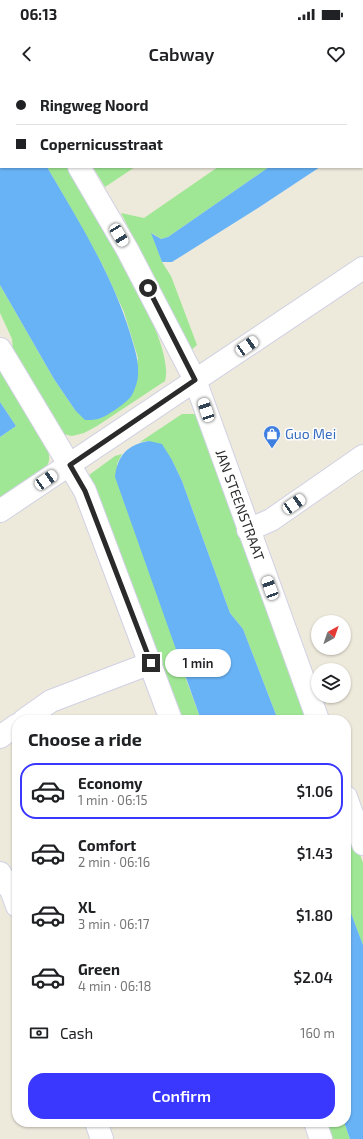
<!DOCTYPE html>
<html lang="en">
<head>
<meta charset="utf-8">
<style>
	:root { --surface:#fff; --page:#f2f2f2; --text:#202124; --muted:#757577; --line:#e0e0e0; --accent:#3a37ff }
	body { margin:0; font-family:"Exo 2",sans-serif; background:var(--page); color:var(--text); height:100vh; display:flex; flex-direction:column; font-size:15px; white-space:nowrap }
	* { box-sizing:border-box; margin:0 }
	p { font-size:13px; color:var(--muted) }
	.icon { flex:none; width:22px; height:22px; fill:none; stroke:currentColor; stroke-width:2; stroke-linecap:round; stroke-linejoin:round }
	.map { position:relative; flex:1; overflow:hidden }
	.panel { position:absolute; left:12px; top:635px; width:339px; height:412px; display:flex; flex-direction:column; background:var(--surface); border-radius:16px; box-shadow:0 1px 3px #0004 }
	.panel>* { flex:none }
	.hud { position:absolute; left:0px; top:0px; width:363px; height:88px; box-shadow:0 1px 3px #0004; display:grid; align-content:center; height:88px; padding:0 16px; background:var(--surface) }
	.needle { width:26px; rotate:40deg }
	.controls { position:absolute; left:311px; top:535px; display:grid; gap:8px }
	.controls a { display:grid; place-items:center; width:40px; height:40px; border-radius:50%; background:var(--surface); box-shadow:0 1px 3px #0004; font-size:20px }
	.end { position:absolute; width:18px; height:18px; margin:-9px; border:5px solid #2a2a2a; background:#fff; box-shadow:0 0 0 2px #fff }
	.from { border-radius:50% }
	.bubble { position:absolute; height:28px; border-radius:14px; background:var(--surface); box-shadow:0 1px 3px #0004; font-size:13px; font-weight:600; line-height:28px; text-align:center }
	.car { position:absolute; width:12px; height:24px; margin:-12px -6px; border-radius:5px; box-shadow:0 0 3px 1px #0007; background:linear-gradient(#fff 24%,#345 0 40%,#fff 0 76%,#345 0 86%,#fff 0) }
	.hud b { display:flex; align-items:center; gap:14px; height:38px; font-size:15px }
	.hud b+b { border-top:1px solid var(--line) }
	.hud i { width:10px; height:10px; background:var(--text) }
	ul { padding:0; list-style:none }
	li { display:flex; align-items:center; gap:12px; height:56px; margin:0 8px 6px; padding:0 8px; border:2px solid transparent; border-radius:16px }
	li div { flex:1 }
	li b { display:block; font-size:15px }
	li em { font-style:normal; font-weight:600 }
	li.selected { border-color:var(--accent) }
	li>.icon { width:36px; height:36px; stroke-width:1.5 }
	h2 { padding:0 16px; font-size:18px; line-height:48px }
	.pay { display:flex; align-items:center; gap:10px; height:44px; padding:0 16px; font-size:15px }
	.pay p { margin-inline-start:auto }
	.primary-button { display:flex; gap:8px; margin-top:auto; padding:8px 16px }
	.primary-button a { flex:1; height:46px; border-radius:16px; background:var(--accent); color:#fff; font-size:16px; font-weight:600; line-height:46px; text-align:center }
	.status { display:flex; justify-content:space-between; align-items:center; height:28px; padding:0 20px; background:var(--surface); direction:ltr }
	.status svg { height:11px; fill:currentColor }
	header { display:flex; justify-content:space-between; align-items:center; height:52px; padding:0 16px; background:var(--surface); font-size:18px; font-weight:600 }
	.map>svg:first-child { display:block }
</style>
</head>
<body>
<div class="status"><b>06:13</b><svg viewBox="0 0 49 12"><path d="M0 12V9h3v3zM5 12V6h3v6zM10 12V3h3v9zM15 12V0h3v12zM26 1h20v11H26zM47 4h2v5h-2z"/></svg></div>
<header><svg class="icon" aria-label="back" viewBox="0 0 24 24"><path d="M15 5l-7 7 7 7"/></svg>Cabway<svg class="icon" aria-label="heart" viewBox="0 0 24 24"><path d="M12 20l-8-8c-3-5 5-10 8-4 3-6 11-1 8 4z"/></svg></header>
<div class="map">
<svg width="363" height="1059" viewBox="0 0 363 1059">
	<rect width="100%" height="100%" fill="#ede9db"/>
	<path fill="#a0e795" d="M 292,0 L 362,0 L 363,26 L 362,27 L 362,1 Z
		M 47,87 L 67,87 C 90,125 177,261 165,301 L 97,346 L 84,353 L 72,356 L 63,354 L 13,271 L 12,259 L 0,233 L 0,205 L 54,299 L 75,330 L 99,339 L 114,330 L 131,316 L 138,278 L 124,232 L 103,186 L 76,137 Z
		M 93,87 L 135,87 L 105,107 Z
		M 218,87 L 269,87 L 168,157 L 161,159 L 152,153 L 162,182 L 171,196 L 197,265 L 190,271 L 121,133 L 144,138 Z
		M 0,290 L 48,369 C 49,374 50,379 48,384 C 43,394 11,412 0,419 L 0,357 L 16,346 L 0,322 Z
		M 182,334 L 196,334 L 311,640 L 278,640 L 243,549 L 230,533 L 182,401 L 172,380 L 149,361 L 140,362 Z
		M 122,374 L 117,384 L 186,599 L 201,640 L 181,640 L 95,407 L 89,395 L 115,376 Z
		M 346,736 L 363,783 L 363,865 L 346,820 Z
		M 326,1042 L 344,1042 L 350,1059 L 332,1059 Z"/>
	<path fill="#68b3f6" d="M 0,12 L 1,87 L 47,87 C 78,140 112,194 130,253 C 134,267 139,280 138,294 C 138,301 135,309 132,315 C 128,322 106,337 98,339 C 94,340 89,340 85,340 L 75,330 L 54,299 L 0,205 Z
		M 269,87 L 320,87 L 258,128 L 172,182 L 162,182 L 151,153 L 161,159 L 168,157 Z
		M 0,322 L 16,346 L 0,357 Z
		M 149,361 L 162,364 L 172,380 L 182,401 L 230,533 L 243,549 L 278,640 L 201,640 L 115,397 C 117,376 128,364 149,361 Z
		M 346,820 L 363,865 L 363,1059 L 350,1059 L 344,1042 L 346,1042 Z"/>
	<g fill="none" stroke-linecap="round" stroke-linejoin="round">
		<defs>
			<path id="minor" d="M 26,0 L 27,1
				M 135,1 L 136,0
				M 79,87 L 127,169 L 195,300 L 318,640
				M 0,269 L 85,411 L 171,640
				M 0,431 L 363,188
				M 248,450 L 271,440 L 363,376
				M 24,640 L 51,621 L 151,583
				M 0,657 L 17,645
				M 346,717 L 363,764
				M 0,793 L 12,812 L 17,826
				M 96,1042 L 102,1059
				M 315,1042 L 321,1059"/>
		</defs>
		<use href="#minor" stroke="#d1d1e4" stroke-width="24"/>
		<use href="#minor" stroke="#fff" stroke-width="22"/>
	</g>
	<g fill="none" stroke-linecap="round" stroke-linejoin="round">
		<path stroke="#2a2a2a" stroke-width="5" d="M 148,208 L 195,300 L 70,385 L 85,411 L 151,583"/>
	</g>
	<defs>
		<symbol id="shop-pin" viewBox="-11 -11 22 30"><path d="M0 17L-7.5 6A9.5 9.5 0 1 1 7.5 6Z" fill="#3f7fe0" stroke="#fff"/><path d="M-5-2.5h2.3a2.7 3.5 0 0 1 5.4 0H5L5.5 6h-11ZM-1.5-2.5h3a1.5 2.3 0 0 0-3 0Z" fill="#fff"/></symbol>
	</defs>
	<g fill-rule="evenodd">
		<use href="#shop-pin" x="262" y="344" width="20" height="27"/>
	</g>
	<g text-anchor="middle" stroke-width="3" stroke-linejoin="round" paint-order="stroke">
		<g font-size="14" fill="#366cbe" stroke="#fff" text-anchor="start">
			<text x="285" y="359">Guo Mei</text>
		</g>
		<g font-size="14" fill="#2a2a2a" stroke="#fff">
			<text transform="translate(240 425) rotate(70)" y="5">JAN STEENSTRAAT</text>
		</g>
	</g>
</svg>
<div class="controls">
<a><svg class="needle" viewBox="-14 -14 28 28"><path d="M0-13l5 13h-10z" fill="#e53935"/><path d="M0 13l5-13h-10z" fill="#757577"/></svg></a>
<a><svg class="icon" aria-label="layers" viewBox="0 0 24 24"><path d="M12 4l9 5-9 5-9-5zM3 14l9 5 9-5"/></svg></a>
</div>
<i class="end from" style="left:148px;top:208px"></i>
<i class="end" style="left:151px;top:583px"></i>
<div class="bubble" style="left:165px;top:569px;width:66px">1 min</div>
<i class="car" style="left:119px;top:155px;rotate:149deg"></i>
<i class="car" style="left:247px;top:266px;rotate:56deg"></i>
<i class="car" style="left:206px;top:330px;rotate:341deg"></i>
<i class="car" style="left:46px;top:400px;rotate:56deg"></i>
<i class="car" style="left:294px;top:424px;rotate:56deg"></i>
<i class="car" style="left:270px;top:508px;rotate:340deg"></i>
<div class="hud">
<b><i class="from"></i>Ringweg Noord</b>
<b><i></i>Copernicusstraat</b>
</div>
<section class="panel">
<h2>Choose a ride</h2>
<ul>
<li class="selected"><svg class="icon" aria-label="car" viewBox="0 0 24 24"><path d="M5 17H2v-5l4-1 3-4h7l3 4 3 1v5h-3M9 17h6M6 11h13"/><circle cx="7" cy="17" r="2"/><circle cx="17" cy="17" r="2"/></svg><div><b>Economy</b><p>1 min · 06:15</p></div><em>$1.06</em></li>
<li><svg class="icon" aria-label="car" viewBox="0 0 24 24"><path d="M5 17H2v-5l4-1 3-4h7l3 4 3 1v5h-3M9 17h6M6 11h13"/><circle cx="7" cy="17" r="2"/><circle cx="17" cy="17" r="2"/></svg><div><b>Comfort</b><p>2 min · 06:16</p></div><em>$1.43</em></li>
<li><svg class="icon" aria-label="car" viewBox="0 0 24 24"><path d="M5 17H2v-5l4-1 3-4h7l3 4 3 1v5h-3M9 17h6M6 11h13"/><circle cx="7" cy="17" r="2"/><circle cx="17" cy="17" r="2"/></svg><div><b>XL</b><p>3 min · 06:17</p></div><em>$1.80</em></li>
<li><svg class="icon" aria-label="car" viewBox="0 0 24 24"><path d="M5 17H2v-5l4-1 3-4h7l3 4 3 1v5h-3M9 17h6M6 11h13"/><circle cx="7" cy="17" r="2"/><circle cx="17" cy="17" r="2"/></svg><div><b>Green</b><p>4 min · 06:18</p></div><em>$2.04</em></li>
</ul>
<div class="pay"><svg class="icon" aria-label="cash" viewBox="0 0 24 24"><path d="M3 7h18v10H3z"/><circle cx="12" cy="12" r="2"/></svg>Cash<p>160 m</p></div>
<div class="primary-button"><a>Confirm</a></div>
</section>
</div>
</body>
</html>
